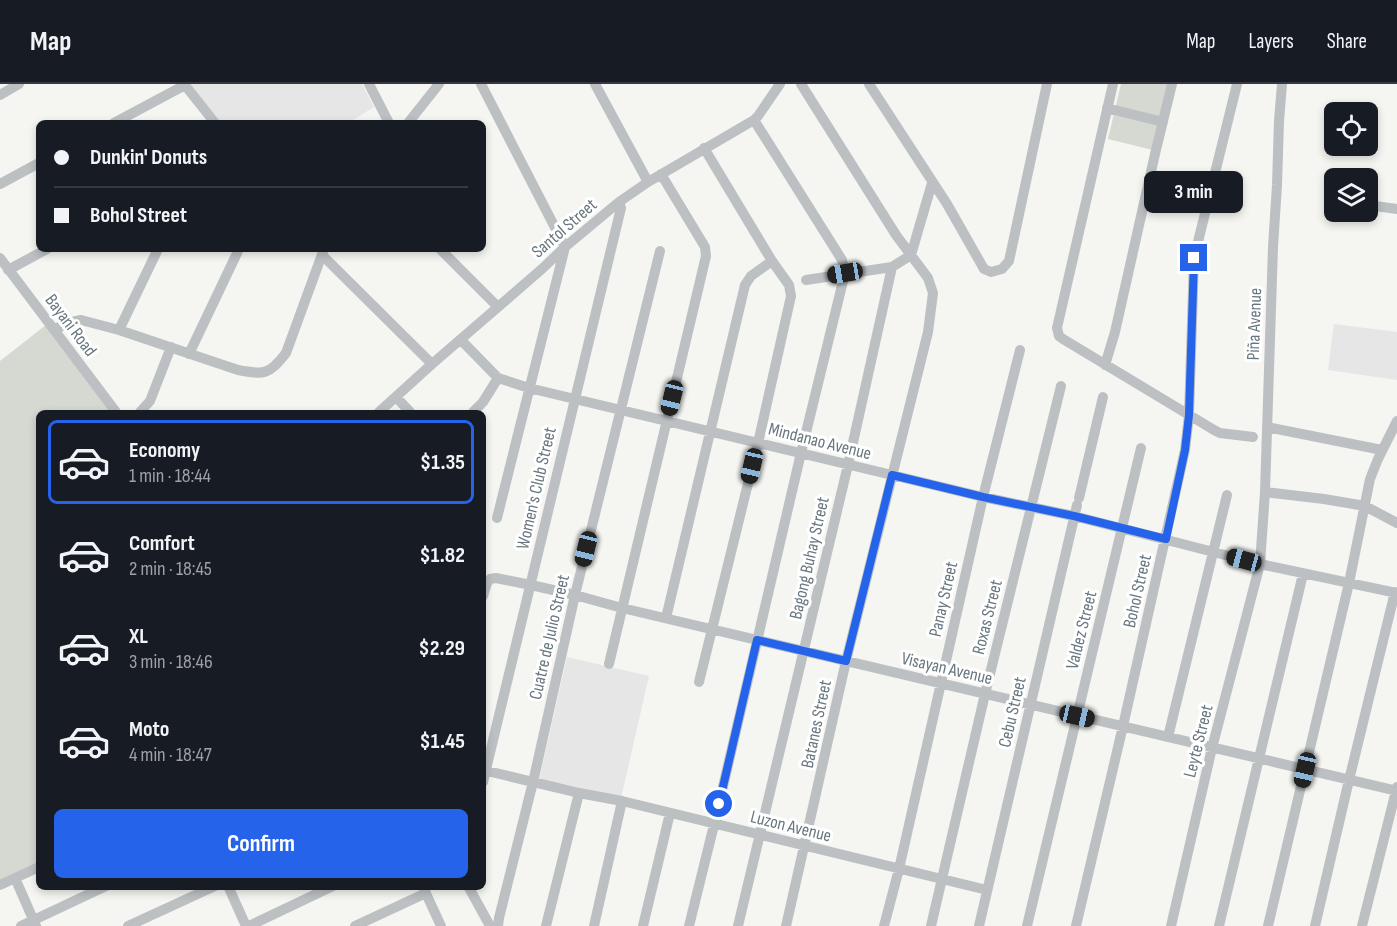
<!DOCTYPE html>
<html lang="en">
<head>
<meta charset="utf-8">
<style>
	:root { --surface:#171b24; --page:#242831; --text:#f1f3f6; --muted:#9ea1a6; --line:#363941; --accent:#2563eb }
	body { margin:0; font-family:"Sofia Sans Condensed",sans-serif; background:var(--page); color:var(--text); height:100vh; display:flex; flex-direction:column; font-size:22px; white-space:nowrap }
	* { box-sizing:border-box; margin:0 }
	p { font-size:20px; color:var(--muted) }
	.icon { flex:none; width:33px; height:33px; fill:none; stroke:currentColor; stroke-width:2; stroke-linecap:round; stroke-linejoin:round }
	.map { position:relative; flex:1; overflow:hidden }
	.details { position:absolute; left:36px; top:326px; width:450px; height:480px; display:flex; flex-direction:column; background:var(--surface); border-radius:9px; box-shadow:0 3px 9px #0003 }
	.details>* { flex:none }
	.guide { position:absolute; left:36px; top:36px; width:450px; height:132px; border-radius:9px; box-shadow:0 3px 9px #0003; display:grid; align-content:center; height:132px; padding:0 18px; background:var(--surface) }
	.controls { position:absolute; left:1324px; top:18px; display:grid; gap:12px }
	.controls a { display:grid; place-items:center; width:54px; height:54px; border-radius:9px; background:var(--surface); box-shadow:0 3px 9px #0003; font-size:30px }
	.end { position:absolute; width:27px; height:27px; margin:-14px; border:8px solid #2563eb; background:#fff; box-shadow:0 0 0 3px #fff }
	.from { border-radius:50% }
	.bubble { position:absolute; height:42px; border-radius:9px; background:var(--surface); box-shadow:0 3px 9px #0003; font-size:20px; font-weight:700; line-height:42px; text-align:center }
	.car { position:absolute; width:18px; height:36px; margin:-18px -9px; border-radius:8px; box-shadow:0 0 4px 2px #0007; background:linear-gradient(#222 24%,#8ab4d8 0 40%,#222 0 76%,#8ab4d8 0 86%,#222 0) }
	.guide b { display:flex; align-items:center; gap:21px; height:57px; font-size:22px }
	.guide b+b { border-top:2px solid var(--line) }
	.guide i { width:15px; height:15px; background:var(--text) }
	ul { padding:10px 0 0; list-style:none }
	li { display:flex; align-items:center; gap:18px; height:84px; margin:0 12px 9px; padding:0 6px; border:3px solid transparent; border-radius:9px }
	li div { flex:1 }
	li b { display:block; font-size:22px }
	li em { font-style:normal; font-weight:700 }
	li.active { border-color:var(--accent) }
	li>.icon { width:54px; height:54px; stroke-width:1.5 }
	.cta { display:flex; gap:12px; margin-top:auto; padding:12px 18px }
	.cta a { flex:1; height:69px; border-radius:9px; background:var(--accent); color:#fff; font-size:24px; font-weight:700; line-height:69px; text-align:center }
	header { display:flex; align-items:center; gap:36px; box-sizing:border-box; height:84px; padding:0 30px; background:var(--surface); border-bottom:2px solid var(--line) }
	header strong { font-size:28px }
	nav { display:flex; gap:33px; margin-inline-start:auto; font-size:21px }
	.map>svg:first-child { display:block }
</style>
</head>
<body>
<header>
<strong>Map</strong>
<nav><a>Map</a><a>Layers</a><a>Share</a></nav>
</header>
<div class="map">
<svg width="1397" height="842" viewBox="0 0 1397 842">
	<rect width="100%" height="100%" fill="#f5f5f2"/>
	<path fill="#e5e6e5" d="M 188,0 L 362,0 L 374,23 L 348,39 L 222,39 L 218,36 Z
		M 1334,240 L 1397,248 L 1397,296 L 1328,286 Z
		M 567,573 L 649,592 L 621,714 L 539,696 Z"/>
	<path fill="#d5d9d2" d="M 1121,0 L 1170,0 L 1153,66 L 1108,55 Z
		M 46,241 L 111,328 L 39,328 L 39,779 L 0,797 L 0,277 Z"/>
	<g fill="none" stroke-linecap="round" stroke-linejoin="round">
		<path stroke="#bcc0c3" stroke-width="10" d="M 184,0 L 215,39
			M 369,0 L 389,39
			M 481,0 L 565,163 L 497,434
			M 595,0 L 648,98
			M 869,0 L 947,120 L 984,185 L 991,188 L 1002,185 L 1009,177 L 1047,0
			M 1113,0 L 1057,244 L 1059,252 L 1063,255 L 1214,346 L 1220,349 L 1253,353
			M 0,11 L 19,0
			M 1107,24 L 1163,38
			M 114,39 L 185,1
			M 408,39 L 439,0
			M 0,100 L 39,79
			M 1368,121 L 1397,125
			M 440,165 L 498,223
			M 322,171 L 432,280
			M 0,174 L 116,328
			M 8,186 L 47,165
			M 806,196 L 892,183 L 911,171 L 932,99
			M 54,246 L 67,239 L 81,236 L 119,246 L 238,286 C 264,291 269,291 286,269 L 324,165
			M 119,246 L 158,165
			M 461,256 L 498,294 L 529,304 L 892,391 L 983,413 L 1074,432 L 1260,480 L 1397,509
			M 189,270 L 239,165
			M 1105,281 L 1115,248 L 1155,70 L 1172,0
			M 396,313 L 410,328
			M 140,328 L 150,317 L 171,263
			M 379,328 L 432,280 L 543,184 L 565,163 L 619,118 L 648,98 L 754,36 L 758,32 L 780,0
			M 473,328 L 483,318 L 498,294
			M 1267,343 L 1382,366
			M 1265,408 L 1324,415 L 1365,422 L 1397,439
			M 1079,414 L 1103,313
			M 483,512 L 487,499 L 490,495 L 496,494 L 531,501 L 575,511 L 622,524 L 1397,707
			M 666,534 L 745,201 L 751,192 L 772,177
			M 609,580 L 706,172 L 705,163 L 661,90
			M 699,598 L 758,359 L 791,212 L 789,201 L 772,177 L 704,64
			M 1168,653 L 1227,411
			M 483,686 L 579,709 L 622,717 L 987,806
			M 483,698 L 620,128 L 621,124 L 619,118
			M 15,794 L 36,842
			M 0,801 L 39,783
			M 228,802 L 246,842
			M 468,802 L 490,842
			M 423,803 L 441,842
			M 21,842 L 106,802
			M 128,842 L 215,802
			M 249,842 L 333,802
			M 355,842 L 426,809
			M 498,842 L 499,834 L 533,698 L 575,511 L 660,167
			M 546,842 L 579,709
			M 594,842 L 622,717
			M 643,842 L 670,729
			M 689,842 L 714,741 L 801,369 L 845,189 L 842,176 L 754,36
			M 738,842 L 848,381 L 892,183
			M 786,842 L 846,577 L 928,248 L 933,209 L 928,194 L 896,151 L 801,0
			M 884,842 L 899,785 L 983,413 L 1020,266
			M 931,842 L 985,610 L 1061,302
			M 979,842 L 1077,421
			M 1027,842 L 1141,364
			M 1076,842 L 1123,642 L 1185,366 L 1189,331 L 1194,174 L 1237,0
			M 1171,842 L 1212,664 L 1260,480 L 1265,408 L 1273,163 L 1277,101 L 1279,37 L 1282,0
			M 1219,842 L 1303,490
			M 1268,842 L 1349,499 L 1370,395 L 1378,375 L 1397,337
			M 1315,842 L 1349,696 L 1395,508
			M 1362,842 L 1397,703"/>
	</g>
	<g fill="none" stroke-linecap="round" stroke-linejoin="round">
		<path stroke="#2563eb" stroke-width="8" d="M 719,720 L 757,556 L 846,577 L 892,391 L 983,413 L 1074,432 L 1166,455 L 1185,366 L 1189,331 L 1194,174"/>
	</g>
	<g text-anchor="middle" stroke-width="6" stroke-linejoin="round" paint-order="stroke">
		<g font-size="18" fill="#68767f" stroke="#fff">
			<text transform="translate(564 144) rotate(-41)" y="6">Santol Street</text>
			<text transform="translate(1254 240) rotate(-88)" y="6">Piña Avenue</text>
			<text transform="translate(71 241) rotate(53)" y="6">Bayani Road</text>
			<text transform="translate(820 357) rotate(14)" y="6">Mindanao Avenue</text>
			<text transform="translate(536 404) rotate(-77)" y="6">Women's Club Street</text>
			<text transform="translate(809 474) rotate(-77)" y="6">Bagong Buhay Street</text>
			<text transform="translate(1137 507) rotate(-77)" y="6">Bohol Street</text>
			<text transform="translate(943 515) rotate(-77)" y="6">Panay Street</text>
			<text transform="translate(987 533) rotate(-76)" y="6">Roxas Street</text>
			<text transform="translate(1081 546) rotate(-76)" y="6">Valdez Street</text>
			<text transform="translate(549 553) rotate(-77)" y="6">Cuatre de Julio Street</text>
			<text transform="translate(947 584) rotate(13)" y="6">Visayan Avenue</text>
			<text transform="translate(1012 628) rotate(-77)" y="6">Cebu Street</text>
			<text transform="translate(816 640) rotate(-78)" y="6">Batanes Street</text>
			<text transform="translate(1198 657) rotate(-76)" y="6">Leyte Street</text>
			<text transform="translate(791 742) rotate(14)" y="6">Luzon Avenue</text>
		</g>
	</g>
</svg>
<div class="controls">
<a><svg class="icon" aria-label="locate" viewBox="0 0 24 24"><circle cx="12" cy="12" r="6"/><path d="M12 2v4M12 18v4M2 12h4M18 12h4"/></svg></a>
<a><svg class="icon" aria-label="layers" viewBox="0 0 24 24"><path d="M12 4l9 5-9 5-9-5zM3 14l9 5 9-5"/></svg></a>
</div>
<i class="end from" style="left:719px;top:720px"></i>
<i class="end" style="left:1194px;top:174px"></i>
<div class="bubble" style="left:1144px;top:87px;width:99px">3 min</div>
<i class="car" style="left:845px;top:189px;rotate:260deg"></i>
<i class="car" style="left:672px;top:314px;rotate:194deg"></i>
<i class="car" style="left:752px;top:382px;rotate:193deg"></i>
<i class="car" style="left:586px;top:465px;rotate:194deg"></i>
<i class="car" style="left:1244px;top:476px;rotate:285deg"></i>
<i class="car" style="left:1077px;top:632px;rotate:103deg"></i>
<i class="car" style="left:1305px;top:686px;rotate:193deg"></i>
<div class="guide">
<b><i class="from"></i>Dunkin' Donuts</b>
<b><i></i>Bohol Street</b>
</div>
<section class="details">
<ul>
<li class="active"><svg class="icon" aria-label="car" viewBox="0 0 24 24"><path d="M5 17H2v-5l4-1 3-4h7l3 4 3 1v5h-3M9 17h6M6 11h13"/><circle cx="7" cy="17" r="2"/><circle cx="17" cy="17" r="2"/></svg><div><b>Economy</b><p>1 min · 18:44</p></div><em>$1.35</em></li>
<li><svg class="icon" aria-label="car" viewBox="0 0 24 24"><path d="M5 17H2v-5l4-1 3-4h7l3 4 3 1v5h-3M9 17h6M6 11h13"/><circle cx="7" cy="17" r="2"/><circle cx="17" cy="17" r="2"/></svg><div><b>Comfort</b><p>2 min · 18:45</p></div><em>$1.82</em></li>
<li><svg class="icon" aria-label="car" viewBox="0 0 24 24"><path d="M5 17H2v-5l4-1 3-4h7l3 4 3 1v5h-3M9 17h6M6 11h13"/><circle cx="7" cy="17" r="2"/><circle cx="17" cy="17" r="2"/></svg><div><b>XL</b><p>3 min · 18:46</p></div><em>$2.29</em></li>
<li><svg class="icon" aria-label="car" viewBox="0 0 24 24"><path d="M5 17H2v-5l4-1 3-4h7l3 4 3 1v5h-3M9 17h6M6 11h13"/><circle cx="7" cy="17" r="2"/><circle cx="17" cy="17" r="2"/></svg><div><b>Moto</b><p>4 min · 18:47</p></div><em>$1.45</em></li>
</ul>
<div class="cta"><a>Confirm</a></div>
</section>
</div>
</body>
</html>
